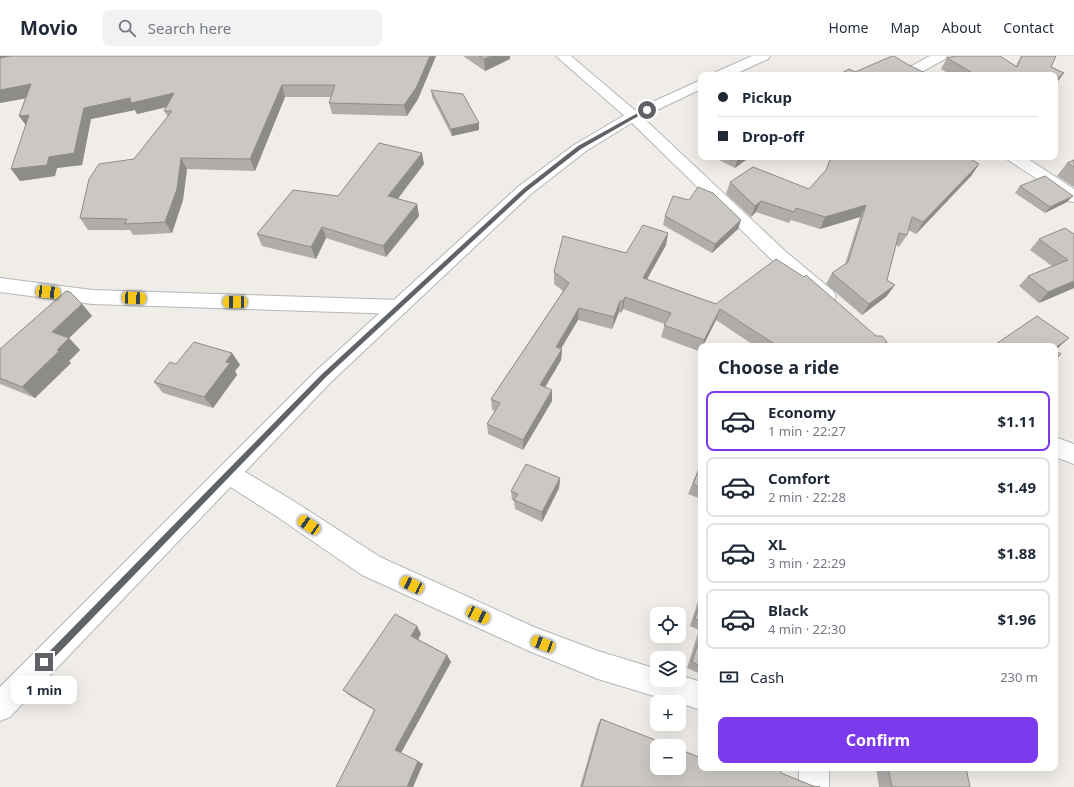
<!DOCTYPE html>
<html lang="en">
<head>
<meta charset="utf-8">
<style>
	:root { --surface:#fff; --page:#f2f2f3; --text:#1f2937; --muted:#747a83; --line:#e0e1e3; --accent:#7c3aed }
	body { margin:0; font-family:"Noto Sans",sans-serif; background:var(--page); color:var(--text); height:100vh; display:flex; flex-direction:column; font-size:15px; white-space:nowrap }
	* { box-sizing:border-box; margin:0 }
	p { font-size:13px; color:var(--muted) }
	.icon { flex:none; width:22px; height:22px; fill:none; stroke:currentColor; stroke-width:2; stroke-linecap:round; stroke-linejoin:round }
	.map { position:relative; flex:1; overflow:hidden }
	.side { position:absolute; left:698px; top:287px; width:360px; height:428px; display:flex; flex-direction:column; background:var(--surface); border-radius:8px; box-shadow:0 4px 16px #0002 }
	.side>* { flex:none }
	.banner { position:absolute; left:698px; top:16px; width:360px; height:88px; border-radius:8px; box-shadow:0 4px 16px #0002; display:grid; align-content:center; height:88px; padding:0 20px; background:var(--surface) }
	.tools { position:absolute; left:650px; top:551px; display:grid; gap:8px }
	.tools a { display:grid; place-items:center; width:36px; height:36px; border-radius:8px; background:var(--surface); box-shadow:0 4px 16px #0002; font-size:20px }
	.end { position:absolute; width:18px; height:18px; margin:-9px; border:5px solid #5f6266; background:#fff; box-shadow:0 0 0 2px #fff }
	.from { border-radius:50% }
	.bubble { position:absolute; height:28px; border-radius:8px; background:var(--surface); box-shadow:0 4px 16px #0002; font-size:13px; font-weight:700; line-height:28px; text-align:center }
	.car { position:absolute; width:12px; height:24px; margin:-12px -6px; border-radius:5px; box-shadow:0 0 3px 1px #0007; background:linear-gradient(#f5c518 24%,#345 0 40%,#f5c518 0 76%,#345 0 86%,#f5c518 0) }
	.banner b { display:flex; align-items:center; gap:14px; height:38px; font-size:15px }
	.banner b+b { border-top:1px solid var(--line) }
	.banner i { width:10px; height:10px; background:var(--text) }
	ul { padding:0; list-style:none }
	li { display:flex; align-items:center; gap:12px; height:60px; margin:0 8px 6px; padding:0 12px; border:2px solid var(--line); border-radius:8px }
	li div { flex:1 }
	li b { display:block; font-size:15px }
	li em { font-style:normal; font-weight:700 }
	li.on { border-color:var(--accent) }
	li>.icon { width:36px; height:36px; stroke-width:1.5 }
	h2 { padding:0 20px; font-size:18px; line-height:48px }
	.pay { display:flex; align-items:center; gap:10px; height:44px; padding:0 20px; font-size:15px }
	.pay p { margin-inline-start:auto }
	.action { display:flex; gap:8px; margin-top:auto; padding:8px 20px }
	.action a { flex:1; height:46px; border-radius:8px; background:var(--accent); color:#fff; font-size:16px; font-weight:700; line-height:46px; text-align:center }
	header { display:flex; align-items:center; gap:24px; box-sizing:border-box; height:56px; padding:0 20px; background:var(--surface); border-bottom:1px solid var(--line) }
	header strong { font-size:19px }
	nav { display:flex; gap:22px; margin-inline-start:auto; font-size:14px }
	.search { width:280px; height:36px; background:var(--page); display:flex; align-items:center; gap:10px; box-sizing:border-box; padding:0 14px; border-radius:8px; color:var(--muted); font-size:15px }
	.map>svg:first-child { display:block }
</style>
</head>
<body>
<header>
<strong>Movio</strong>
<div class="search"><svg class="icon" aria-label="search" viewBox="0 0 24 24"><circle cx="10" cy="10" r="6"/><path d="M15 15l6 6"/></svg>Search here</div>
<nav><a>Home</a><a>Map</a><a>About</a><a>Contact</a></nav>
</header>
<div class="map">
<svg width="1074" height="731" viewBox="0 0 1074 731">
	<rect width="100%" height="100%" fill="#f0ede8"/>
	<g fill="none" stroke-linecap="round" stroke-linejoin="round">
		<defs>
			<path id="street" d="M 556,0 L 571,0 L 638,57 L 785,195 L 833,235 L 836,240 L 833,245 L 826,247 L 819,245 L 773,205 L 628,63 Z
				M 930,0 L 947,0 L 945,3 L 916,19 L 903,19 L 902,17 L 904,14 Z
				M 1006,101 L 1025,101 L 1074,133 L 1074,146 L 1068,145 L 1042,126 L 1008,104 Z
				M 0,222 L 92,234 L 399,244 L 406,246 L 409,251 L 406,256 L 399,258 L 92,248 L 0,236 Z
				M 1055,381 L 1074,388 L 1074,408 L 1055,401 Z
				M 229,408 L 237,411 L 292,444 L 380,501 L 534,571 L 598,595 L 657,613 L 657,624 L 679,624 L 679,619 L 701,626 L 701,654 L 679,647 L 679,646 L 674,646 L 598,623 L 529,595 L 362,519 L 276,460 L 221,425 L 217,418 L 221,411 Z
				M 799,712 L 829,712 L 829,731 L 799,731 Z"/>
			<path id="secondary" d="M 752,0 L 770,0 L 768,3 L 733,19 L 714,19 L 716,16 Z
				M 701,24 L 701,33 L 638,63 L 586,95 L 531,138 L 331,326 L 10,661 L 0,665 L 0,631 L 317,314 L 519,130 L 574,89 L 628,57 Z"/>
		</defs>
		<use href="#street" stroke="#b4b7bb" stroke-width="2"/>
		<use href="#secondary" stroke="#b4b6ba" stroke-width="2"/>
		<use href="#street" fill="#fff" fill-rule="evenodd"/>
		<use href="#secondary" fill="#fff" fill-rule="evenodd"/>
	</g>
	<path fill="#afaca9" d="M 0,0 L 436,0 L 418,43 L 407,60 L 332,58 L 329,47 L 331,41 L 285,41 L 255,115 L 187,113 L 183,144 L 172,177 L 133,179 L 130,174 L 88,174 L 80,162 L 134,103 L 168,61 L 164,55 L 166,51 L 137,58 L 135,54 L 91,63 L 82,109 L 57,112 L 55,120 L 20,125 L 26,69 L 19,60 L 26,42 L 0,47 Z
		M 463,0 L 510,0 L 510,3 L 485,15 Z
		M 1021,0 L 1056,0 L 1051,11 L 1064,17 L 1055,29 L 1055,19 L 951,19 L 941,13 L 947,2 L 1016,10 Z
		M 431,34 L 479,67 L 479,74 L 452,80 L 432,41 Z
		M 713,101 L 750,101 L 735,112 Z
		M 1074,104 L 1074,131 L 1057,120 L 1067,107 Z
		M 424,108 L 398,143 L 417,148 L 419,160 L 386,201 L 326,182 L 316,203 L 262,190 L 257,178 L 338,140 Z
		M 979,108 L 971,120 L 916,178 L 908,174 L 907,179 L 899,191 L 896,189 L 887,224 L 887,240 L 862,259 L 826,228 L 832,217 L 845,208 L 860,161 L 820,173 L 791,164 L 789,167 L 756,156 L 751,161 L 726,138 L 730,126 L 809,133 L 826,114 Z
		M 1020,130 L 1067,146 L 1045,157 L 1015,137 Z
		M 665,160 L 741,164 L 738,173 L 712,197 L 663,169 Z
		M 668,177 L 666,189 L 647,223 L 716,248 L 876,280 L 887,286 L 885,290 L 755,290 L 716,264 L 703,290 L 701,290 L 701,296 L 661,281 L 665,268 L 623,253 L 621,257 L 619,256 L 612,273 L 578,264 L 561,293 L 562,293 L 561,304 L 545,331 L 552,345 L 523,394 L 488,378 L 487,368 L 495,355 L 492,354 L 491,343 L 563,235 L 554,228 L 554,216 L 626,197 Z
		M 1074,178 L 1074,232 L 1039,247 L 1019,230 L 1028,220 L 1052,210 L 1030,194 L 1039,183 Z
		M 82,248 L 92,260 L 69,282 L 80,294 L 69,305 L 71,307 L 35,342 L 0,328 L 0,293 Z
		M 232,297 L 240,309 L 235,315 L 237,319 L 213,352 L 163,337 L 154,326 L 176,308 Z
		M 701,407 L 701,443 L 688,438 Z
		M 560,422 L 559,432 L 542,466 L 515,453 L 514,445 L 512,444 L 511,435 Z
		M 701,536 L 701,618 L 687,612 L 699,574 L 690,570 Z
		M 421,578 L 418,583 L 447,599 L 451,606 L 401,697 L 423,708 L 413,731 L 336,731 L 374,654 L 350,640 L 343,634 Z
		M 601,663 L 701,712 L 781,717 L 813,730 L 820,731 L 580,731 L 598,668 Z
		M 876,712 L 966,712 L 970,731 L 879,731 Z"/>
	<path fill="#8e8c89" d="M 0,0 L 18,0 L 0,4 Z
		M 430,0 L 436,0 L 418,43 L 407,60 L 404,49 Z
		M 492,0 L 510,0 L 510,3 L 485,15 L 484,3 Z
		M 1064,17 L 1056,28 L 1055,29 L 1055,24 Z
		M 31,28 L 39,40 L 0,47 L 0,34 Z
		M 282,29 L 285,41 L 255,115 L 250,103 Z
		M 174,37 L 180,48 L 137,58 L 135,54 L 91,63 L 82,109 L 57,112 L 55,120 L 20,125 L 11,113 L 49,101 L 84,52 L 130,42 Z
		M 29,59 L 28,72 L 19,60 Z
		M 479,67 L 479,74 L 452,80 L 451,73 Z
		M 422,97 L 424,108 L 391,151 L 388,140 Z
		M 738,101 L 750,101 L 735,112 Z
		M 181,102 L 187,113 L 183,144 L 172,177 L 165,166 Z
		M 979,108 L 971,120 L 916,178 L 923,166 Z
		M 1073,140 L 1067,146 L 1045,157 L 1050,151 Z
		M 761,145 L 756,156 L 751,161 L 755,150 Z
		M 417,148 L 419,160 L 386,201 L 383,190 Z
		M 866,149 L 860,161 L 820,173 L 825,161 Z
		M 741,164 L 738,173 L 712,197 L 715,188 Z
		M 322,171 L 326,182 L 316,203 L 311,191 Z
		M 668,177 L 666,189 L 641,234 L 643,222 Z
		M 1074,225 L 1074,232 L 1039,247 L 1048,236 Z
		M 895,229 L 887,240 L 862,259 L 869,248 Z
		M 625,241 L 623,253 L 621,257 L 623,245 Z
		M 620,245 L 619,256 L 612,273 L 614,261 Z
		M 82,248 L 92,260 L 69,282 L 80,294 L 69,305 L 71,307 L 35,342 L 22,331 L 57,294 L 52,276 Z
		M 579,252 L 578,264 L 555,302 L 556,291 Z
		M 720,253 L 716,264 L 703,290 L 702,290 L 704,284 Z
		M 1069,282 L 1058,292 L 1055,294 L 1055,292 Z
		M 562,293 L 561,304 L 540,340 L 540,329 Z
		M 232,297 L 240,309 L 235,315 L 237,319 L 213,352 L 204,341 L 226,306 Z
		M 552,334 L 552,345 L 523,394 L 523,384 Z
		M 560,422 L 559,432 L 542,466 L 542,456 Z
		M 417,570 L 421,578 L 416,587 L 411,580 Z
		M 447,599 L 451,606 L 401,697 L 395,694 Z
		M 418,705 L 423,708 L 413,731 L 407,731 Z"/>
	<path fill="#cbc8c4" stroke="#8e8c89" d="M 11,0 L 430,0 L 416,32 L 404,49 L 329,47 L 335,29 L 282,29 L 250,103 L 181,102 L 177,133 L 165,166 L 125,168 L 127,163 L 80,162 L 89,123 L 99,108 L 134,103 L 172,55 L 164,55 L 174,37 L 131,47 L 130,42 L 84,52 L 74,97 L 49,101 L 47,109 L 11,113 L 29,59 L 19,60 L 31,28 L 0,34 L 0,2 Z
		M 479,0 L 492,0 L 484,3 Z
		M 892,0 L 894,0 L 907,8 L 925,17 L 921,19 L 838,19 L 849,13 L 855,16 Z
		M 955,0 L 1000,0 L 1017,11 L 1022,0 L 1056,0 L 1051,11 L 1064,17 L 1055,24 L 1055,19 L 976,19 L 947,2 Z
		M 431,34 L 463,38 L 479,67 L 451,73 Z
		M 379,87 L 422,97 L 388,140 L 417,148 L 383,190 L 322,171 L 311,191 L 257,178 L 293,134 L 338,140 Z
		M 831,101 L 967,101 L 979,108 L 923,166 L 912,161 L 907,179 L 899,177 L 887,224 L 895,229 L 869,248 L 832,217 L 848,206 L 866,149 L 825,161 L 796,152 L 794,156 L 761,145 L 755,150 L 730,126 L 753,111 L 809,133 L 826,114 Z
		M 1074,104 L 1074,111 L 1067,107 Z
		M 1045,120 L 1073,140 L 1050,151 L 1020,130 Z
		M 698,131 L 713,137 L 741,164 L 715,188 L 665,160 L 673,140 L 689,144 Z
		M 643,169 L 668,177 L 643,222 L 716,248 L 776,203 L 804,221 L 806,219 L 876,280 L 882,280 L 887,286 L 883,288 L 885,290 L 769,290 L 773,287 L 720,253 L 704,284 L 664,269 L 671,257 L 625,241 L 623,245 L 620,245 L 614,261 L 579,252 L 556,291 L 562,293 L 540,329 L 552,334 L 523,384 L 487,368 L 500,347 L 491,343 L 569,227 L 554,216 L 563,180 L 626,197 Z
		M 1065,172 L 1074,178 L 1074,225 L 1048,236 L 1028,220 L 1068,204 L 1039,183 Z
		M 66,235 L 70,236 L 82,248 L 52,276 L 69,282 L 57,294 L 59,295 L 22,331 L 0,322 L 0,293 Z
		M 1037,260 L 1069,282 L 1055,292 L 1055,290 L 993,290 Z
		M 194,286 L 232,297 L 226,306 L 230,307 L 204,341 L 154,326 L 170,306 L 176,308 Z
		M 1055,295 L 1061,298 L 1055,304 Z
		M 526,408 L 560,422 L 542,456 L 514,444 L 518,438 L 511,435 Z
		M 701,408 L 701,432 L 693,428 Z
		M 701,543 L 701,565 L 695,563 Z
		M 395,558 L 417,570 L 411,580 L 447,599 L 395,694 L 418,705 L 407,731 L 336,731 L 375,654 L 343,634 Z
		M 701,578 L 701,610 L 692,606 Z
		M 601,663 L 671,690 L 657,690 L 657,712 L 679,712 L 679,693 L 701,702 L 701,712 L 781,712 L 781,717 L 813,730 L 820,731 L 582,731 Z
		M 888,712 L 966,712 L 970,731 L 892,731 Z"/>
	<path fill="#5f6266" d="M 645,53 L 649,54 L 581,93 L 527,135 L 326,321 L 47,609 L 42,609 L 42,603 L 322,318 L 523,133 L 578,90 Z"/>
</svg>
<div class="tools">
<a><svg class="icon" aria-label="locate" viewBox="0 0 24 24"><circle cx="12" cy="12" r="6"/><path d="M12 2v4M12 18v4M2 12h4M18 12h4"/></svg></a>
<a><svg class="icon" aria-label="layers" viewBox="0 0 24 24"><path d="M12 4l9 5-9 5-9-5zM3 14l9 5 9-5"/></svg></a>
<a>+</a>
<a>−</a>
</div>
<i class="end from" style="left:647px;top:54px"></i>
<i class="end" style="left:44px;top:606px"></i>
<div class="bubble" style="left:11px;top:620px;width:66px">1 min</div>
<i class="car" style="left:48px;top:236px;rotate:96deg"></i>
<i class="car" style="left:134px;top:242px;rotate:92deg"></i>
<i class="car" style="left:235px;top:246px;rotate:271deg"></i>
<i class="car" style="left:309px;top:469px;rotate:304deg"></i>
<i class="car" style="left:412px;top:529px;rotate:295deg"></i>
<i class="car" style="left:478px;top:559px;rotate:115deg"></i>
<i class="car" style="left:543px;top:588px;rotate:291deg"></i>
<div class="banner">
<b><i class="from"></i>Pickup</b>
<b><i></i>Drop-off</b>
</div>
<section class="side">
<h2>Choose a ride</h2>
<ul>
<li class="on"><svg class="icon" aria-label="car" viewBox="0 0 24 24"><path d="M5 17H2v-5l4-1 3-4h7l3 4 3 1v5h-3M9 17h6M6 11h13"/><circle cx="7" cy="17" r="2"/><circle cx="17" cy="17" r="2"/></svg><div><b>Economy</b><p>1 min · 22:27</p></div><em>$1.11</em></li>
<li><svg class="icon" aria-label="car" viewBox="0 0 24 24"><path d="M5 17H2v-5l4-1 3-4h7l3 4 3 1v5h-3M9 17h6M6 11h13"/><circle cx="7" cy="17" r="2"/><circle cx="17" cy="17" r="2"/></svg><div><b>Comfort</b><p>2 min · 22:28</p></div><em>$1.49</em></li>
<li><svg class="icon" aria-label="car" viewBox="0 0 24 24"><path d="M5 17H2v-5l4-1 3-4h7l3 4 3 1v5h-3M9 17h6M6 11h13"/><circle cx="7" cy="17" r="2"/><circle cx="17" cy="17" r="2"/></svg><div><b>XL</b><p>3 min · 22:29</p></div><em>$1.88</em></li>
<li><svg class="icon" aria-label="car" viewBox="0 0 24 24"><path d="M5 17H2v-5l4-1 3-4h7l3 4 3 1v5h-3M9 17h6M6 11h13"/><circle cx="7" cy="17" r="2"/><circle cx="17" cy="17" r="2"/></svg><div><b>Black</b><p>4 min · 22:30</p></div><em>$1.96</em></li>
</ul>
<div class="pay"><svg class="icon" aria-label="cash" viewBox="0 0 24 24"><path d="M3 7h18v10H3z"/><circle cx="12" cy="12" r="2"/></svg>Cash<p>230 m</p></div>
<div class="action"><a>Confirm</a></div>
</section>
</div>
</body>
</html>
